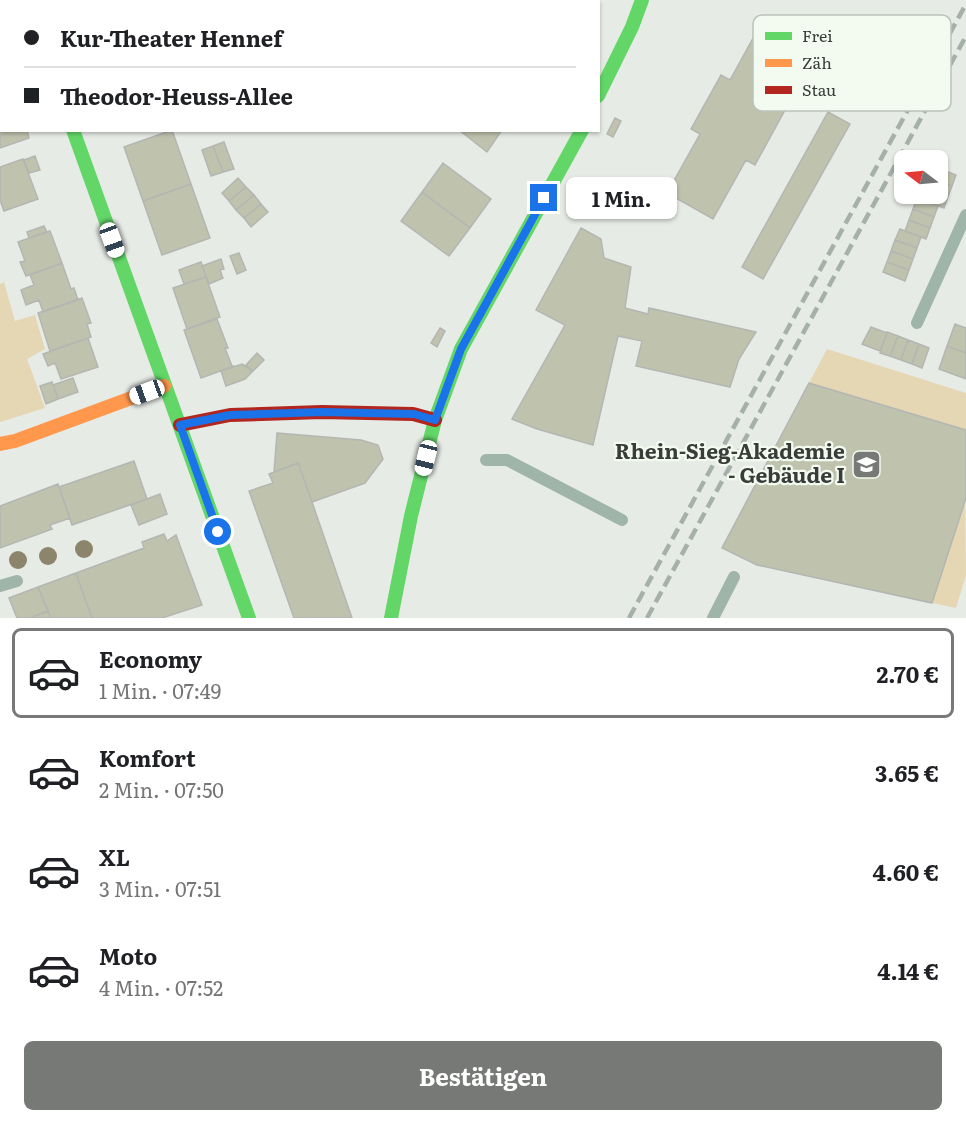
<!DOCTYPE html>
<html lang="de">
<head>
<meta charset="utf-8">
<style>
	:root { --surface:#fff; --page:#f6f6f6; --text:#202124; --muted:#757577; --line:#e0e0e0; --accent:#767975 }
	body { margin:0; font-family:Literata,serif; background:var(--page); color:var(--text); height:100vh; display:flex; flex-direction:column; font-size:22px; white-space:nowrap }
	* { box-sizing:border-box; margin:0 }
	p { font-size:20px; color:var(--muted) }
	.icon { flex:none; width:33px; height:33px; fill:none; stroke:currentColor; stroke-width:2; stroke-linecap:round; stroke-linejoin:round }
	.map { position:relative; height:618px; overflow:hidden }
	.side { display:flex; flex-direction:column; background:var(--surface); flex:1 }
	.side>* { flex:none }
	.banner { position:absolute; left:0px; top:0px; width:600px; height:132px; box-shadow:0 2px 4px #0004; display:grid; align-content:center; height:132px; padding:0 24px; background:var(--surface) }
	.needle { width:39px; rotate:286deg }
	.fabs { position:absolute; left:894px; top:150px; display:grid; gap:12px }
	.fabs a { display:grid; place-items:center; width:54px; height:54px; border-radius:9px; background:var(--surface); box-shadow:0 2px 4px #0004; font-size:30px }
	.end { position:absolute; width:27px; height:27px; margin:-14px; border:8px solid #1a73e8; background:#fff; box-shadow:0 0 0 3px #fff }
	.from { border-radius:50% }
	.bubble { position:absolute; height:42px; border-radius:9px; background:var(--surface); box-shadow:0 2px 4px #0004; font-size:20px; font-weight:700; line-height:42px; text-align:center }
	.car { position:absolute; width:18px; height:36px; margin:-18px -9px; border-radius:8px; box-shadow:0 0 4px 2px #0007; background:linear-gradient(#fff 24%,#345 0 40%,#fff 0 76%,#345 0 86%,#fff 0) }
	.banner b { display:flex; align-items:center; gap:21px; height:57px; font-size:22px }
	.banner b+b { border-top:2px solid var(--line) }
	.banner i { width:15px; height:15px; background:var(--text) }
	ul { padding:10px 0 0; list-style:none }
	li { display:flex; align-items:center; gap:18px; height:90px; margin:0 12px 9px; padding:0 12px; border:3px solid transparent; border-radius:9px }
	li div { flex:1 }
	li b { display:block; font-size:22px }
	li em { font-style:normal; font-weight:700 }
	li.selected { border-color:var(--accent) }
	li>.icon { width:54px; height:54px; stroke-width:1.5 }
	.primary-button { display:flex; gap:12px; margin-top:auto; padding:12px 24px }
	.primary-button a { flex:1; height:69px; border-radius:9px; background:var(--accent); color:#fff; font-size:24px; font-weight:700; line-height:69px; text-align:center }
	.map>svg:first-child { display:block }
</style>
</head>
<body>
<div class="map">
<svg width="966" height="618" viewBox="0 0 966 618">
	<rect width="100%" height="100%" fill="#e7ebe6"/>
	<path fill="#e5d6b4" d="M 4,282 L 15,321 L 35,315 L 45,349 L 27,359 L 45,408 L 0,422 L 0,284 Z
		M 827,349 L 966,393 L 966,430 L 809,383 Z
		M 965,498 L 966,575 L 956,608 L 932,603 Z"/>
	<path fill="#bfc2ad" stroke="#b4b6b2" stroke-width="1.5" d="M 321,0 L 370,0 L 371,2 L 321,2 Z
		M 521,0 L 598,0 L 520,2 Z
		M 763,20 L 809,46 L 777,105 L 785,110 L 755,165 L 746,160 L 713,219 L 667,193 L 700,134 L 691,129 L 721,75 L 730,80 Z
		M 828,112 L 850,124 L 763,279 L 742,267 Z
		M 0,117 L 2,117 L 2,130 L 27,130 L 29,138 L 0,148 Z
		M 615,118 L 621,121 L 613,137 L 607,134 Z
		M 172,130 L 191,184 L 143,201 L 124,147 Z
		M 459,130 L 502,130 L 487,152 Z
		M 224,142 L 234,169 L 223,172 L 213,146 Z
		M 213,146 L 223,172 L 211,176 L 202,150 Z
		M 35,156 L 40,170 L 29,173 L 24,160 Z
		M 23,159 L 38,199 L 4,211 L 0,200 L 0,167 Z
		M 443,163 L 491,199 L 470,228 L 422,192 Z
		M 938,168 L 956,175 L 952,186 L 938,181 Z
		M 238,178 L 246,187 L 229,201 L 222,193 Z
		M 938,181 L 952,186 L 948,197 L 938,193 Z
		M 191,184 L 210,238 L 162,255 L 143,201 Z
		M 246,187 L 254,195 L 236,210 L 229,201 Z
		M 422,192 L 470,228 L 449,256 L 401,221 Z
		M 938,193 L 948,197 L 944,208 L 923,200 L 925,194 Z
		M 254,195 L 261,204 L 244,218 L 236,210 Z
		M 917,198 L 938,206 L 934,217 L 913,209 Z
		M 261,204 L 268,212 L 251,227 L 244,218 Z
		M 913,209 L 934,217 L 930,228 L 909,220 Z
		M 909,220 L 930,228 L 926,239 L 905,231 Z
		M 44,226 L 47,232 L 29,238 L 27,232 Z
		M 581,228 L 601,239 L 604,258 L 631,267 L 625,308 L 648,314 L 649,308 L 756,332 L 739,359 L 730,387 L 636,366 L 642,341 L 618,336 L 593,445 L 537,429 L 512,419 L 565,325 L 536,310 Z
		M 900,229 L 921,237 L 917,248 L 895,240 Z
		M 50,231 L 62,263 L 26,276 L 20,262 L 25,261 L 18,242 Z
		M 895,240 L 917,248 L 913,259 L 891,251 Z
		M 891,251 L 913,259 L 909,270 L 887,262 Z
		M 239,253 L 246,270 L 237,274 L 230,256 Z
		M 221,259 L 224,269 L 220,270 L 223,278 L 209,284 L 202,266 Z
		M 201,262 L 206,277 L 184,284 L 179,270 Z
		M 887,262 L 909,270 L 905,281 L 883,272 Z
		M 62,263 L 71,289 L 74,288 L 78,300 L 43,312 L 39,300 L 26,305 L 21,290 L 34,285 L 30,275 Z
		M 206,277 L 220,317 L 187,329 L 173,288 Z
		M 82,298 L 91,323 L 87,324 L 91,337 L 50,351 L 38,313 Z
		M 217,319 L 228,348 L 225,348 L 232,366 L 234,366 L 201,378 L 184,330 Z
		M 955,324 L 966,328 L 966,353 L 947,346 Z
		M 871,327 L 887,333 L 880,351 L 862,344 Z
		M 440,328 L 445,331 L 437,347 L 431,343 Z
		M 887,332 L 898,336 L 890,356 L 880,353 Z
		M 898,336 L 908,340 L 901,360 L 890,356 Z
		M 88,338 L 98,367 L 61,379 L 55,363 L 48,366 L 43,354 Z
		M 908,340 L 919,344 L 912,364 L 901,360 Z
		M 919,344 L 929,348 L 922,368 L 912,364 Z
		M 947,346 L 966,353 L 966,379 L 939,369 Z
		M 257,353 L 264,360 L 253,371 L 246,365 Z
		M 242,364 L 253,371 L 245,379 L 226,386 L 221,371 Z
		M 73,378 L 78,392 L 58,399 L 53,385 Z
		M 52,382 L 58,399 L 46,404 L 40,386 Z
		M 809,383 L 966,430 L 966,498 L 932,603 L 757,565 L 722,548 Z
		M 277,433 L 361,440 L 378,445 L 383,459 L 365,483 L 312,502 L 298,463 L 274,472 Z
		M 134,461 L 147,499 L 72,525 L 59,487 Z
		M 298,463 L 312,502 L 352,618 L 294,618 L 249,491 L 273,483 L 269,474 Z
		M 58,484 L 70,518 L 50,525 L 52,529 L 0,548 L 0,506 Z
		M 160,494 L 167,514 L 139,525 L 131,505 Z
		M 164,534 L 167,541 L 176,535 L 202,605 L 162,618 L 92,618 L 76,573 L 144,548 L 142,542 Z
		M 76,573 L 92,618 L 51,618 L 38,587 Z
		M 38,587 L 48,611 L 30,618 L 17,618 L 9,598 Z
		M 48,611 L 51,618 L 30,618 Z"/>
	<g fill="none" stroke-linecap="round" stroke-linejoin="round">
		<path stroke="#a0b5aa" stroke-width="12" d="M 917,323 L 966,215
			M 486,460 L 507,460 L 622,520
			M 0,586 L 17,581
			M 713,618 L 734,577"/>
		<path stroke="#a0b5aa" stroke-width="24" d="M 26,0 L 26,2
			M 81,2 L 85,0"/>
		<path stroke="#63d668" stroke-width="14" d="M 598,96 L 632,27 L 642,0
			M 73,130 L 249,618
			M 391,618 L 411,516 L 435,420 L 461,349 L 582,130"/>
		<path stroke="#ff974d" stroke-width="14" d="M 0,444 L 15,441 L 164,386"/>
		<path stroke="#b3261e" stroke-width="14" d="M 180,425 L 230,415 L 322,412 L 413,414 L 435,420"/>
		<path stroke="#a6b0aa" stroke-width="4.5" stroke-dasharray="12 6" stroke-linecap="butt" d="M 629,618 L 966,4
			M 647,618 L 966,36"/>
	</g>
	<g fill="#8c846b">
		<circle cx="84" cy="549" r="9"/>
		<circle cx="48" cy="556" r="9"/>
		<circle cx="18" cy="560" r="9"/>
	</g>
	<g fill="none" stroke-linecap="round" stroke-linejoin="round">
		<path stroke="#1a73e8" stroke-width="8" d="M 218,532 L 180,425 L 230,415 L 322,412 L 414,414 L 435,420 L 461,349 L 544,198"/>
	</g>
	<defs>
		<symbol id="school-square" viewBox="-11 -11 22 22"><rect x="-9" y="-9" width="18" height="18" rx="4" fill="#767975" stroke="#f3fbf0"/><path d="M0-5L7-2L0 1L-7-2ZM-4 1L0 2.5L4 1V4Q0 6-4 4Z" fill="#fff"/></symbol>
	</defs>
	<g fill-rule="evenodd">
		<use href="#school-square" x="850" y="448" width="33" height="33"/>
	</g>
	<g text-anchor="middle" stroke-width="4.5" stroke-linejoin="round" paint-order="stroke">
		<g font-size="21" font-weight="bold" fill="#393c38" stroke="#f3fbf0" text-anchor="end">
			<text x="845" y="459">Rhein-Sieg-Akademie<tspan x="845" dy="24">- Gebäude I</tspan></text>
		</g>
	</g>
	<rect x="753" y="15" width="198" height="96" rx="9" fill="#f3fbf0" stroke="#bbc2b9" stroke-width="1.5"/>
	<rect x="765" y="32" width="27" height="8" fill="#63d668"/>
	<rect x="765" y="59" width="27" height="8" fill="#ff974d"/>
	<rect x="765" y="86" width="27" height="8" fill="#b3261e"/>
	<g font-size="16" fill="#393c38">
		<text x="802" y="42">Frei</text>
		<text x="802" y="69">Zäh</text>
		<text x="802" y="96">Stau</text>
	</g>
</svg>
<div class="fabs">
<a><svg class="needle" viewBox="-14 -14 28 28"><path d="M0-13l5 13h-10z" fill="#e53935"/><path d="M0 13l5-13h-10z" fill="#757577"/></svg></a>
</div>
<i class="end from" style="left:218px;top:532px"></i>
<i class="end" style="left:544px;top:198px"></i>
<div class="bubble" style="left:566px;top:177px;width:111px">1 Min.</div>
<i class="car" style="left:112px;top:240px;rotate:160deg"></i>
<i class="car" style="left:147px;top:392px;rotate:250deg"></i>
<i class="car" style="left:426px;top:458px;rotate:194deg"></i>
<div class="banner">
<b><i class="from"></i>Kur-Theater Hennef</b>
<b><i></i>Theodor-Heuss-Allee</b>
</div>
</div>
<section class="side">
<ul>
<li class="selected"><svg class="icon" aria-label="car" viewBox="0 0 24 24"><path d="M5 17H2v-5l4-1 3-4h7l3 4 3 1v5h-3M9 17h6M6 11h13"/><circle cx="7" cy="17" r="2"/><circle cx="17" cy="17" r="2"/></svg><div><b>Economy</b><p>1 Min. · 07:49</p></div><em>2.70 €</em></li>
<li><svg class="icon" aria-label="car" viewBox="0 0 24 24"><path d="M5 17H2v-5l4-1 3-4h7l3 4 3 1v5h-3M9 17h6M6 11h13"/><circle cx="7" cy="17" r="2"/><circle cx="17" cy="17" r="2"/></svg><div><b>Komfort</b><p>2 Min. · 07:50</p></div><em>3.65 €</em></li>
<li><svg class="icon" aria-label="car" viewBox="0 0 24 24"><path d="M5 17H2v-5l4-1 3-4h7l3 4 3 1v5h-3M9 17h6M6 11h13"/><circle cx="7" cy="17" r="2"/><circle cx="17" cy="17" r="2"/></svg><div><b>XL</b><p>3 Min. · 07:51</p></div><em>4.60 €</em></li>
<li><svg class="icon" aria-label="car" viewBox="0 0 24 24"><path d="M5 17H2v-5l4-1 3-4h7l3 4 3 1v5h-3M9 17h6M6 11h13"/><circle cx="7" cy="17" r="2"/><circle cx="17" cy="17" r="2"/></svg><div><b>Moto</b><p>4 Min. · 07:52</p></div><em>4.14 €</em></li>
</ul>
<div class="primary-button"><a>Bestätigen</a></div>
</section>
</body>
</html>
